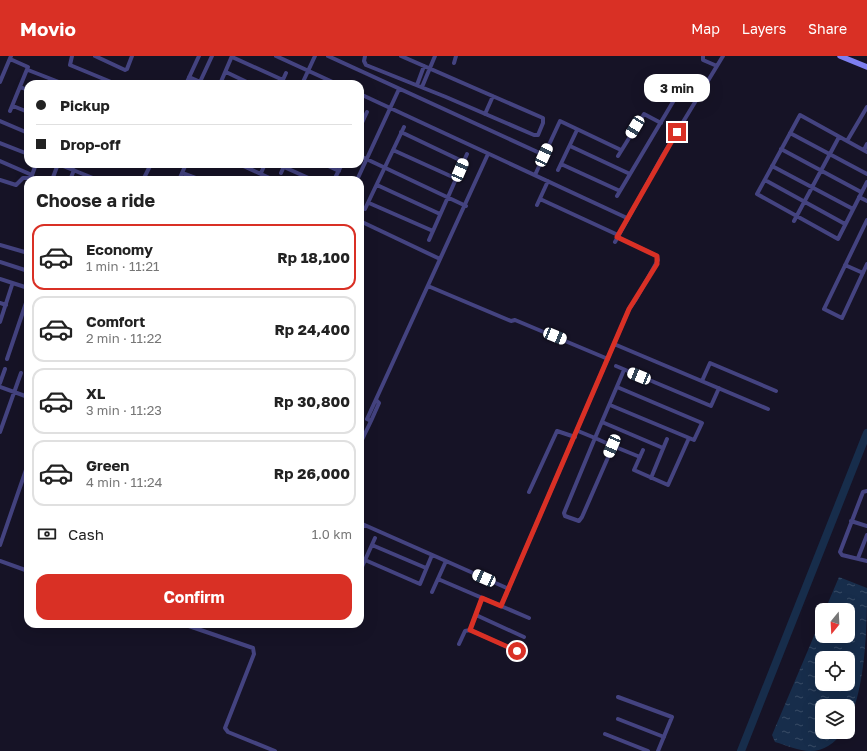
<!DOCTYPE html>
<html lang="en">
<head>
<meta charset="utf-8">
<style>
	:root { --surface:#fff; --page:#f2f2f2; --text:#222; --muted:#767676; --line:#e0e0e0; --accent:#d93025 }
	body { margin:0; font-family:"Golos Text",sans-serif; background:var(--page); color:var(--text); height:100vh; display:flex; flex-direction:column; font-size:15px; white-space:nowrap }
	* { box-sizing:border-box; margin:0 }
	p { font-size:13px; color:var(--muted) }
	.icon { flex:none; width:22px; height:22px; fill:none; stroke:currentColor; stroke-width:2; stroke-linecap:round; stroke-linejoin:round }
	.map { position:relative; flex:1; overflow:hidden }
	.panel { position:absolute; left:24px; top:120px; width:340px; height:452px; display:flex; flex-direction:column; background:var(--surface); border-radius:12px; box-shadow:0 4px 16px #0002 }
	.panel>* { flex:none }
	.hud { position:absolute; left:24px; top:24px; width:340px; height:88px; border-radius:12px; box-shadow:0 4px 16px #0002; display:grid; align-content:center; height:88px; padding:0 12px; background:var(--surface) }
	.needle { width:26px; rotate:198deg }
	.buttons { position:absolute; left:815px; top:547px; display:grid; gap:8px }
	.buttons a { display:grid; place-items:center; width:40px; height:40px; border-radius:8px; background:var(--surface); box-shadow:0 4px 16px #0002; font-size:20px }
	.end { position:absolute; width:18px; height:18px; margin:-9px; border:5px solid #d93025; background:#fff; box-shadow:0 0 0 2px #fff }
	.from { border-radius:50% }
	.bubble { position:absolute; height:28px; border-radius:12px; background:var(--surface); box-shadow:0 4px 16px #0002; font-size:13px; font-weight:700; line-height:28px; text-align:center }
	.car { position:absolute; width:12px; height:24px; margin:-12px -6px; border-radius:5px; box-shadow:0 0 3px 1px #0007; background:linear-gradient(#fff 24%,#345 0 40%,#fff 0 76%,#345 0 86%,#fff 0) }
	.hud b { display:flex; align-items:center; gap:14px; height:38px; font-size:15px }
	.hud b+b { border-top:1px solid var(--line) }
	.hud i { width:10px; height:10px; background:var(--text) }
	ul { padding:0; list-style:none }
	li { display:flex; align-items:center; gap:12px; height:66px; margin:0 8px 6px; padding:0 4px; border:2px solid var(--line); border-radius:12px }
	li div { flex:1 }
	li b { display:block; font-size:15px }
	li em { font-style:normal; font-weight:700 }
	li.on { border-color:var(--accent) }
	li>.icon { width:36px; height:36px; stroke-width:1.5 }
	h2 { padding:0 12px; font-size:18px; line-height:48px }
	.pay { display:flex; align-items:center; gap:10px; height:44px; padding:0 12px; font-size:15px }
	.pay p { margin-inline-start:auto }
	.primary-button { display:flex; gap:8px; margin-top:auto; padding:8px 12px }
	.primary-button a { flex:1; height:46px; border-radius:12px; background:var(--accent); color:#fff; font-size:16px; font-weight:700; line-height:46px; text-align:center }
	header { display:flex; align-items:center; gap:24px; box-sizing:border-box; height:56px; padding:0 20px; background:var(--accent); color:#fff }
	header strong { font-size:19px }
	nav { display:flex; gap:22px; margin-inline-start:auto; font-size:14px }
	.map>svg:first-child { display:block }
</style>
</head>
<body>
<header>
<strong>Movio</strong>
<nav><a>Map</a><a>Layers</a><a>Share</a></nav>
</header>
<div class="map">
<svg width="867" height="695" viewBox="0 0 867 695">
	<defs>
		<pattern id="water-ripples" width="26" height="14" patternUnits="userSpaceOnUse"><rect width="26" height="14" fill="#172d4b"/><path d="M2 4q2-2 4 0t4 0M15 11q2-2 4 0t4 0" fill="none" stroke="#384b66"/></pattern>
	</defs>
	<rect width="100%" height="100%" fill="#161326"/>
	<path fill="url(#water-ripples)" fill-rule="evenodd" d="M 839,521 L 867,532 C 867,576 867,695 810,695 C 799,695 786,689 775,686 L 772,679 L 822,561 L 822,580 L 848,580 L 848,554 L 825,554 ZM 822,602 L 848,602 L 848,628 L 822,628 ZM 822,650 L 848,650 L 848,676 L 822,676 Z"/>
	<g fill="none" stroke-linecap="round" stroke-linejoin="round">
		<path stroke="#172d4b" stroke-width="8" d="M 741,695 L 867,377"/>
		<path stroke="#444380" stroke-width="4" d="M 72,0 L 70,9 L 116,28
			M 95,0 L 125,14 L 127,13 L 132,0
			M 276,0 L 337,28
			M 328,0 L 544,99
			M 365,0 L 364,5 L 366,9 L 446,41 L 534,79 L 538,79 L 543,67 L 543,62 L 401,0
			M 703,0 L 703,4 L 717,10
			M 232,1 L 283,24
			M 10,3 L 28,11 L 10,55
			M 454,7 L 456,0
			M 28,14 L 64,28
			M 226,16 L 251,28
			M 189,21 L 205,28
			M 0,26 L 11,0
			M 186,28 L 199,0
			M 199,28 L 212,0
			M 220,28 L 232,0
			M 281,28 L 286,17
			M 302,28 L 315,0
			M 417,29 L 424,10
			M 20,31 L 28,34
			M 422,31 L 435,0
			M 680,33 L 697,43
			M 360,38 L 627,162
			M 13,50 L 28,56
			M 485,58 L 493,40
			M 0,65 L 28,77
			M 360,71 L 367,56
			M 401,76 L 464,106
			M 790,77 L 867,118
			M 847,85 L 867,51
			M 0,87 L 28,98
			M 570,90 L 630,118
			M 781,93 L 861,136
			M 393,94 L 457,123
			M 864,94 L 867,88
			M 867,96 L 800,59 L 757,138 L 838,183 L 867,126
			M 360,100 L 466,150
			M 618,100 L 644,58 L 661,67
			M 0,105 L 32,119
			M 58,108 L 98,124
			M 239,108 L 274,124
			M 324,108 L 339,115
			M 561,108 L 620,135
			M 772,110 L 853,153
			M 284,111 L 313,124
			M 558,114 L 577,74
			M 182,117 L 201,124
			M 261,117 L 265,108
			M 281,117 L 285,108
			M 535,119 L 560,65 L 621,94
			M 0,124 L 16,129 L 23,122 L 31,122 L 36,108
			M 52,124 L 58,108
			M 70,124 L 74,114
			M 143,124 L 151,108
			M 179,124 L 186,108
			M 334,124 L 342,108
			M 357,124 L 399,33
			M 765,124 L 845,168
			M 377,129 L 440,158
			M 617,140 L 683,29
			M 859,141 L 867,145
			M 540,143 L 618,179
			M 27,147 L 28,147
			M 369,147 L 433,175
			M 537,149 L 548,125
			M 365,153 L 404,71
			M 867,164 L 824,253 L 842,262 L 867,208
			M 360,165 L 440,203
			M 794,165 L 839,81
			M 429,184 L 467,98
			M 615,186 L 663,99 L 723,0
			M 0,189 L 28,197
			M 0,206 L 28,215
			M 845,209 L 863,217
			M 0,223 L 28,232
			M 428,230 L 511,265 L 515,264 L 608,303
			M 0,247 L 6,249
			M 0,266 L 12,229
			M 614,288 L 768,353
			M 7,303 L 28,241
			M 26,306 L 28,299
			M 616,310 L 711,350 L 719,332
			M 702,325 L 710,307 L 776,335
			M 0,327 L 5,313
			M 0,331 L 28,341
			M 610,349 L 694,384 L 702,367 L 617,331
			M 371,365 L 379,347 L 376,344
			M 602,366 L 663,392
			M 578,375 L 595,382 L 564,457 L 565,460 L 579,465 L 582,461 L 613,390 L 595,382 L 624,314
			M 0,376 L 21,317
			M 360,388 L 371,365 L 367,363 L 488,98
			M 613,390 L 640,401
			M 643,394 L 634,414 L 668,429 L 689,382
			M 651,422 L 667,383
			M 867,435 L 863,436 L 840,496 L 842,499 L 867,505
			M 529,436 L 557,375 L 575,381
			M 851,465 L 867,470
			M 360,467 L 446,505
			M 360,475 L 363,469
			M 0,489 L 28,408
			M 372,489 L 426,512
			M 858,502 L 867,479
			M 365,504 L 420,528 L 432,499
			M 0,505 L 28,515
			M 361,513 L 375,482
			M 438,523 L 529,562
			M 432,536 L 446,505 L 509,533
			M 501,550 L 629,253 L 636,243 L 658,204 L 657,200 L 653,198 L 617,181
			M 476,559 L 524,581
			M 183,568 L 253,592 L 254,598 L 225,672 L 228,676 L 275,695
			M 470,574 L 517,595
			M 459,588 L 465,575 L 470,574 L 482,542
			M 618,641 L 672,661 L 658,695
			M 618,663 L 664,681
			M 605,678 L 648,695"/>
		<path stroke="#7e7ff0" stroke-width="5.5" d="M 840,0 L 867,11"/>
	</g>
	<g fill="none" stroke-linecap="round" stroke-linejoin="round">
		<path stroke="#d93025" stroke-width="5" d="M 517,595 L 470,574 L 482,542 L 501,550 L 629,253 L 657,208 L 657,200 L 617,181 L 677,76"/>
	</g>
</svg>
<div class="buttons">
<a><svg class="needle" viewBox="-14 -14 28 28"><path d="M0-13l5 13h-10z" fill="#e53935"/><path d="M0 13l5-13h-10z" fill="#767676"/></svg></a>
<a><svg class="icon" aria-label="locate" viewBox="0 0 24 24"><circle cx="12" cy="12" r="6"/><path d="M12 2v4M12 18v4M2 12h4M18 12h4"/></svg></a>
<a><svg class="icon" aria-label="layers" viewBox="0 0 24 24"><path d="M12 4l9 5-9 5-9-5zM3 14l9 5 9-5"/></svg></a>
</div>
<i class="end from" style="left:517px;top:595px"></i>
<i class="end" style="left:677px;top:76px"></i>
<div class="bubble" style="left:644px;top:18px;width:66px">3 min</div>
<i class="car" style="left:635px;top:71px;rotate:211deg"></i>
<i class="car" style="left:544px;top:99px;rotate:25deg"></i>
<i class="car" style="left:460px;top:114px;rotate:23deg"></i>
<i class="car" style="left:555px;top:280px;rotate:112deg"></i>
<i class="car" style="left:639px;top:320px;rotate:292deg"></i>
<i class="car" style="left:612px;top:390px;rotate:203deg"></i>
<i class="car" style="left:484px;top:522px;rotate:294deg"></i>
<div class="hud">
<b><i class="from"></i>Pickup</b>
<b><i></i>Drop-off</b>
</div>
<section class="panel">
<h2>Choose a ride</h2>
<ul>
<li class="on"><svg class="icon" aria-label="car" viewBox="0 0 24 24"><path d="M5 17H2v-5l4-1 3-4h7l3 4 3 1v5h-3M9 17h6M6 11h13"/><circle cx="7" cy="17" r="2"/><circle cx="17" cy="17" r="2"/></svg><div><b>Economy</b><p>1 min · 11:21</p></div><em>Rp 18,100</em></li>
<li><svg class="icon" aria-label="car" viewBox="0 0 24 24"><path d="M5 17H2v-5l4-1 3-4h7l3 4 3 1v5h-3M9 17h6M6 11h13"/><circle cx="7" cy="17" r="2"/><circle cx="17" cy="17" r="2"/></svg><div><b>Comfort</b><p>2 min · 11:22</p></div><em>Rp 24,400</em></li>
<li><svg class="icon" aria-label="car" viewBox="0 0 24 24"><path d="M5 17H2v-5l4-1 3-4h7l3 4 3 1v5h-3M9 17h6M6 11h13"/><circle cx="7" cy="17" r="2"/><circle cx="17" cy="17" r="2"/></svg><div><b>XL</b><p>3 min · 11:23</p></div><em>Rp 30,800</em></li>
<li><svg class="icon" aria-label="car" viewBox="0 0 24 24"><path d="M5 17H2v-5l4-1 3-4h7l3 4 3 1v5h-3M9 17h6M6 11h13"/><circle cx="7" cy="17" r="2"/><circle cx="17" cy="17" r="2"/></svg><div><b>Green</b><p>4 min · 11:24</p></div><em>Rp 26,000</em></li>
</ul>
<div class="pay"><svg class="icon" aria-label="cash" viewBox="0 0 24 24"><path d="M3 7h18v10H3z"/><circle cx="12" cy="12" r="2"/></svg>Cash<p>1.0 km</p></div>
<div class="primary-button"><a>Confirm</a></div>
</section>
</div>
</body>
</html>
